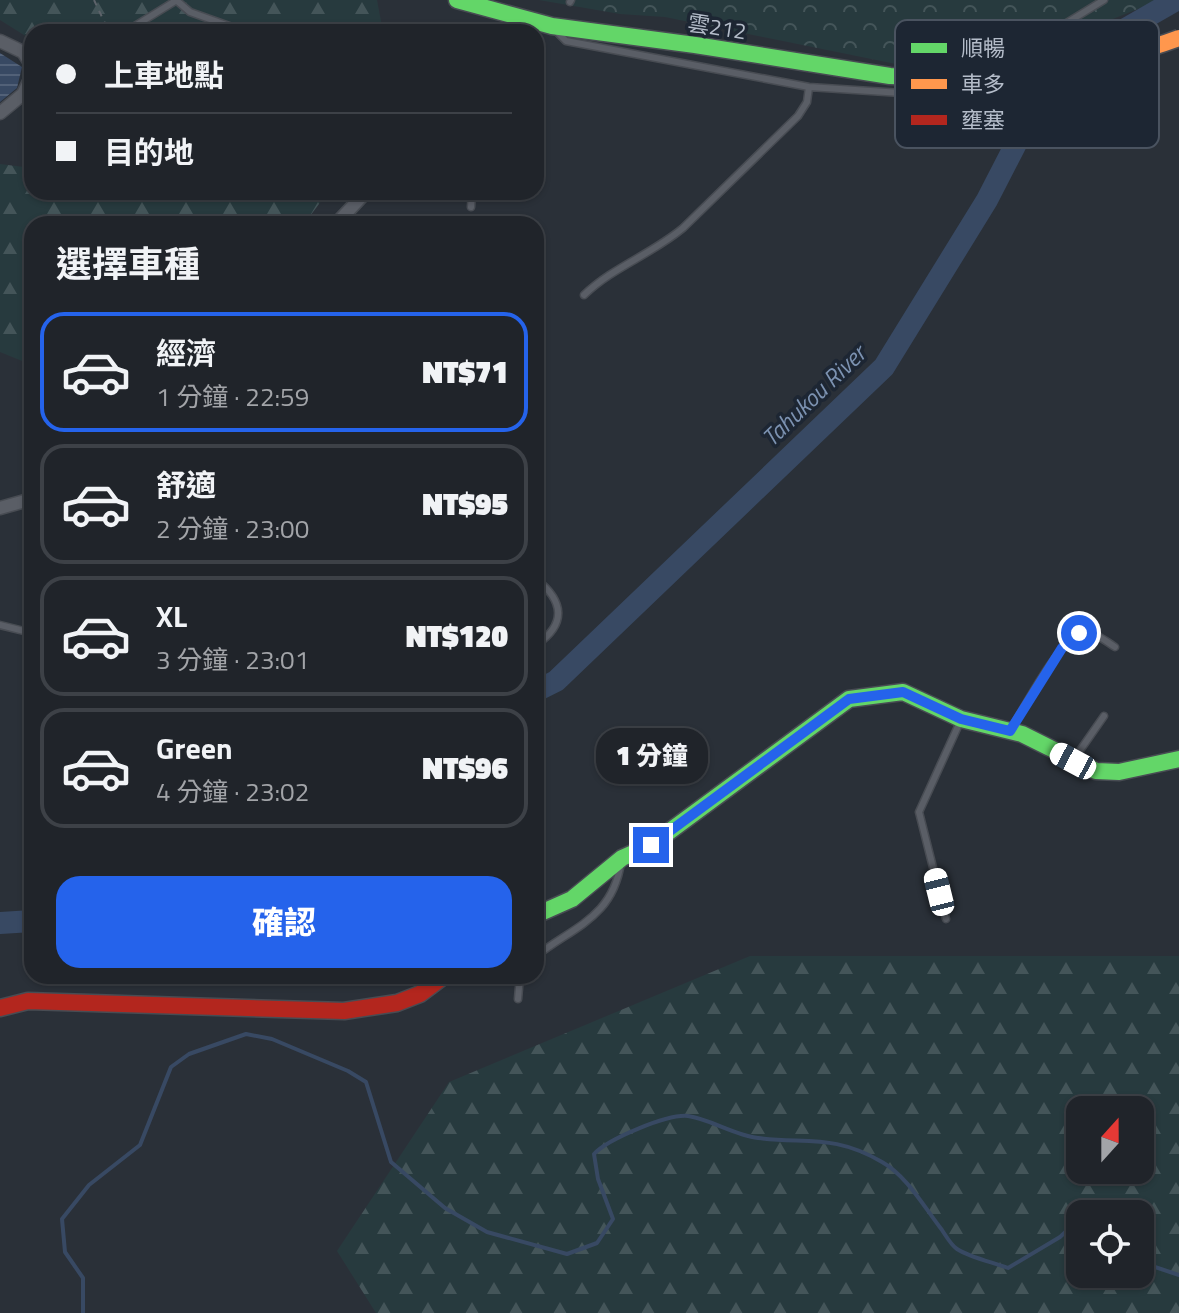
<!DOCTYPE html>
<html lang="zh-TW">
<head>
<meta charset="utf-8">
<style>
	:root { --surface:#20242a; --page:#2d3036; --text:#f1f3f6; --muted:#a2a4a8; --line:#3d4147; --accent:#2563eb }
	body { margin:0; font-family:"Titillium Web","Noto Sans TC",sans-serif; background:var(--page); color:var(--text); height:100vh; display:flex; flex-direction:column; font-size:30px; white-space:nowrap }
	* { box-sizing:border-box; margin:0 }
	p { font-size:26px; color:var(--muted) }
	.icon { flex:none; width:44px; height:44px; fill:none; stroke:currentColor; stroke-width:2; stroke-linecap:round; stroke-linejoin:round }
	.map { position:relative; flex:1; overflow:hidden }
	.sheet { position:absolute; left:24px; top:216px; width:520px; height:768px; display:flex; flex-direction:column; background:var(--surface); border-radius:24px; box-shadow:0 2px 6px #0004,0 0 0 2px var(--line) }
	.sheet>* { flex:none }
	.banner { position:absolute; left:24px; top:24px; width:520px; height:176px; border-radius:24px; box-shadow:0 2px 6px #0004,0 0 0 2px var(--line); display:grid; align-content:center; height:176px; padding:0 32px; background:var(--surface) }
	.needle { width:52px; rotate:21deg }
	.tools { position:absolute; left:1066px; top:1096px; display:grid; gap:16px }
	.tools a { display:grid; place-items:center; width:88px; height:88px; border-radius:16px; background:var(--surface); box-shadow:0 2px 6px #0004,0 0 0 2px var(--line); font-size:40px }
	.end { position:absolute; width:36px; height:36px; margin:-18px; border:10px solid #2563eb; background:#fff; box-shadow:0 0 0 4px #fff }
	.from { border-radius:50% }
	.bubble { position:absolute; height:56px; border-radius:24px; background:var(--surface); box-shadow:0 2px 6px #0004,0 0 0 2px var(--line); font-size:26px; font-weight:800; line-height:56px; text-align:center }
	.car { position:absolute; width:24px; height:48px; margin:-24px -12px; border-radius:10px; box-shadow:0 0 6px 2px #0007; background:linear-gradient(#fff 24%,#345 0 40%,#fff 0 76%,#345 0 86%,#fff 0) }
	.banner b { display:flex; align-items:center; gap:28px; height:76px; font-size:30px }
	.banner b+b { border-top:2px solid var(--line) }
	.banner i { width:20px; height:20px; background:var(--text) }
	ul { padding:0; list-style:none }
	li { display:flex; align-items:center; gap:24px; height:120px; margin:0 16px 12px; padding:0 16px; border:4px solid var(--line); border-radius:24px }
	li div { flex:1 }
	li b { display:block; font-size:30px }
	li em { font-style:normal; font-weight:800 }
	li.current { border-color:var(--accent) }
	li>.icon { width:72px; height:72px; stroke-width:1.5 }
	h2 { padding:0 32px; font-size:36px; line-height:96px }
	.cta { display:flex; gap:16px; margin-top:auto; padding:16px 32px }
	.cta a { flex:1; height:92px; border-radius:24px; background:var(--accent); color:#fff; font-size:32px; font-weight:800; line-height:92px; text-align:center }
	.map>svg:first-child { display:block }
</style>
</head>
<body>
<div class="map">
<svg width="1179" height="1313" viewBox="0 0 1179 1313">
	<defs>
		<pattern id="forest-firs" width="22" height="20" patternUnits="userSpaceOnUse" patternTransform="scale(2)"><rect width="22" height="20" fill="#273a3e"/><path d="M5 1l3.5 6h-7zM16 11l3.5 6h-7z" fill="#445559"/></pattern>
		<pattern id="park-crowns" width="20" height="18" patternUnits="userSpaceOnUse" patternTransform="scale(2)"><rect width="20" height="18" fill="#273a3e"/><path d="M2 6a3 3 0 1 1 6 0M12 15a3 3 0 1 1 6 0" fill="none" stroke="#445559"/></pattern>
		<pattern id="water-rules" width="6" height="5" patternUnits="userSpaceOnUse" patternTransform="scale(2)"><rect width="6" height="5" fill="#384963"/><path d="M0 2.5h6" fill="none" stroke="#526178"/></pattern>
	</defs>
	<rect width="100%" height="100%" fill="#2a3038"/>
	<path fill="url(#forest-firs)" fill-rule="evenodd" d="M 0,0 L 377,0 L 383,32 L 32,32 L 32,40 L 0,20 Z
		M 0,164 L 32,168 L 32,192 L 328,192 L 304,224 L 32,224 L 32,365 L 0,352 Z
		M 750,956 L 1179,956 L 1179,1313 L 376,1313 L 337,1251 L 449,1082 ZM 1080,1110 L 1140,1110 L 1140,1170 L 1080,1170 ZM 1080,1214 L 1140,1214 L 1140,1274 L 1080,1274 Z"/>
	<path fill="url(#park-crowns)" d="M 539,0 L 1160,0 L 1031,52 L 896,64 L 665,17 L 620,14 Z"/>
	<path fill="url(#water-rules)" d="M 0,53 L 22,67 L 17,88 L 0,102 Z"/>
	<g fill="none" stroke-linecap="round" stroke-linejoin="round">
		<path stroke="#384963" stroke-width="4" d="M 1140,1262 L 1179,1275
			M 83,1313 L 83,1278 L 65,1252 L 62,1219 L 89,1185 L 140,1145 L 171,1067 L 189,1054 L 246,1034 L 272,1039 L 348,1071 L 366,1082 L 391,1162 L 445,1208 L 487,1232 L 567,1254 L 597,1243 L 613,1219 L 598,1179 L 594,1154 C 608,1139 667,1114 688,1116 C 710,1119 734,1135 758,1138 C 807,1144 834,1134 882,1162 C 907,1176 924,1207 942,1230 C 946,1236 951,1245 957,1249 C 971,1258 992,1262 1008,1268 L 1060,1237 L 1075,1223 L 1080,1223"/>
		<path stroke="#384963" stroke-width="22" d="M 536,691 L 556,681 L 884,367 L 987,200 L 1042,93 L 1108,39 L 1176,0
			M 0,923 L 32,921"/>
		<defs>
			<path id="lane" d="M 176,0 L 190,12 L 246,32
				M 570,2 L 571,0
				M 555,30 L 566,41 L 809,87 L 932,95 L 981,91 L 999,79
				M 125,32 L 177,0
				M 1011,69 L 1055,30 L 1104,0
				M 471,207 L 472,192
				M 584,295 C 613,267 652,254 683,228 L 798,116 L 807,102 L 809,87
				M 536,579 C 564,601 567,624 536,645
				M 0,625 L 32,633
				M 1010,731 C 1023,710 1060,639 1081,633 C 1094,630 1105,641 1115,647
				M 1074,759 L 1104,716
				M 946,919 L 919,812 L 960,722
				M 536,956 C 575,926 613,917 621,862
				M 518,999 L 520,976"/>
			<path id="street" d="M 0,41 L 23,52 L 32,66
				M 0,113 L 23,94 L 32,75
				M 336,224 L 366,192
				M 0,508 L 32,499"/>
			<path id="fast" d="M 457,0 L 552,26 L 695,45 L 890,76 L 926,77
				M 536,915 L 572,899 L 622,858 L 651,845 L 849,699 L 903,692 L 961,719 L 1022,734 L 1096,771 L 1119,772 L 1179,759"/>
			<path id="jam" d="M 0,1008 L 28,1001 L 344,1011 L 397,1003 L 420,994 L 444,976"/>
		</defs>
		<use href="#lane" stroke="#484c53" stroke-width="9"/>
		<use href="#street" stroke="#484c53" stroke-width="15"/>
		<use href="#fast" stroke="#484c53" stroke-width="19"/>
		<use href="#jam" stroke="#484c53" stroke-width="19"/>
		<path stroke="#5d636a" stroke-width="2" stroke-dasharray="6 6" stroke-linecap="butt" d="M 94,0 L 109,32"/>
		<use href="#lane" stroke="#5a5e66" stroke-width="6"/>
		<use href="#street" stroke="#5a5e66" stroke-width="12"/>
		<use href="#fast" stroke="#63d668" stroke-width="16"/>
		<use href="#jam" stroke="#b3261e" stroke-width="16"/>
		<defs>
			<path id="slow-bridge" d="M 926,77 C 1013,73 1097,69 1179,38"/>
		</defs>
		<use href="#slow-bridge" stroke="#484c53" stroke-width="19" stroke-linecap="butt"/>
		<use href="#slow-bridge" stroke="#ff974d" stroke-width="16"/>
	</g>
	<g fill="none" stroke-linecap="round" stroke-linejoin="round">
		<path stroke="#2563eb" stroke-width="10" d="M 651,845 L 849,699 L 903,692 L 961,719 L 1010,731 L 1062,648 L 1079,633"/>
	</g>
	<g text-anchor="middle" stroke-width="7" stroke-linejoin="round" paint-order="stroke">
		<g font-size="22" fill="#b4bcc9" stroke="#1d2633">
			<text transform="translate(717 27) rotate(9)" y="8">雲212</text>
		</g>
		<g font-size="24" font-style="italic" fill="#7c92b1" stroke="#1d2633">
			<text transform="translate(814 396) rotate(-44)" y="8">Tahukou River</text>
		</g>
	</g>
	<rect x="895" y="20" width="264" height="128" rx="12" fill="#1d2633" stroke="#4a5360" stroke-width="2"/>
	<rect x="911" y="43" width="36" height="10" fill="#63d668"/>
	<rect x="911" y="79" width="36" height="10" fill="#ff974d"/>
	<rect x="911" y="115" width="36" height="10" fill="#b3261e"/>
	<g font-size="22" fill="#b4bcc9">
		<text x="961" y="56">順暢</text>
		<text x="961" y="92">車多</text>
		<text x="961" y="128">壅塞</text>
	</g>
</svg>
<div class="tools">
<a><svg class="needle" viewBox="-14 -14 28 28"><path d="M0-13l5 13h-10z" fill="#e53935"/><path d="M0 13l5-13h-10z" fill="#a2a4a8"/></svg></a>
<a><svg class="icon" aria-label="locate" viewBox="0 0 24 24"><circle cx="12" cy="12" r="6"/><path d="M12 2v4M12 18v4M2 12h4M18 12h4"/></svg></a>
</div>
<i class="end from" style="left:1079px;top:633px"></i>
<i class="end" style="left:651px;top:845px"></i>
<div class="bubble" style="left:596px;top:728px;width:112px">1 分鐘</div>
<i class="car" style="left:1073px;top:761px;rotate:298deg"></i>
<i class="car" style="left:939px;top:892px;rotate:346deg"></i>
<div class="banner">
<b><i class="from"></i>上車地點</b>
<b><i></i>目的地</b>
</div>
<section class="sheet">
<h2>選擇車種</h2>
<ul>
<li class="current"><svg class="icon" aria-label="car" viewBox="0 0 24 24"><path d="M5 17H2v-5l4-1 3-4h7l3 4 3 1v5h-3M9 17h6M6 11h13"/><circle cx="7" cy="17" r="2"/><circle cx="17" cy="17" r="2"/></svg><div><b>經濟</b><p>1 分鐘 · 22:59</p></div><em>NT$71</em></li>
<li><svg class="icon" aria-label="car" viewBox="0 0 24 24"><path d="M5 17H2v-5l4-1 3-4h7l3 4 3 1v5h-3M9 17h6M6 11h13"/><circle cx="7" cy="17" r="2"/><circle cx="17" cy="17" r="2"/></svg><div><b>舒適</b><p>2 分鐘 · 23:00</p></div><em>NT$95</em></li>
<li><svg class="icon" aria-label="car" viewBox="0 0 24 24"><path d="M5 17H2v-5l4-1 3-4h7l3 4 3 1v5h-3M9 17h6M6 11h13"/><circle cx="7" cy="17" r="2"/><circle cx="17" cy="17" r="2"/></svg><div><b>XL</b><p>3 分鐘 · 23:01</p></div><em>NT$120</em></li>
<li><svg class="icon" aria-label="car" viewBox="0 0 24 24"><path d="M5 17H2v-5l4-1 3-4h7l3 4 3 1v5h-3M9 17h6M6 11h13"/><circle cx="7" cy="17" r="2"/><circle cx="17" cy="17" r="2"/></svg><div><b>Green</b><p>4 分鐘 · 23:02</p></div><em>NT$96</em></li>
</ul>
<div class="cta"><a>確認</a></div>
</section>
</div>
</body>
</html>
